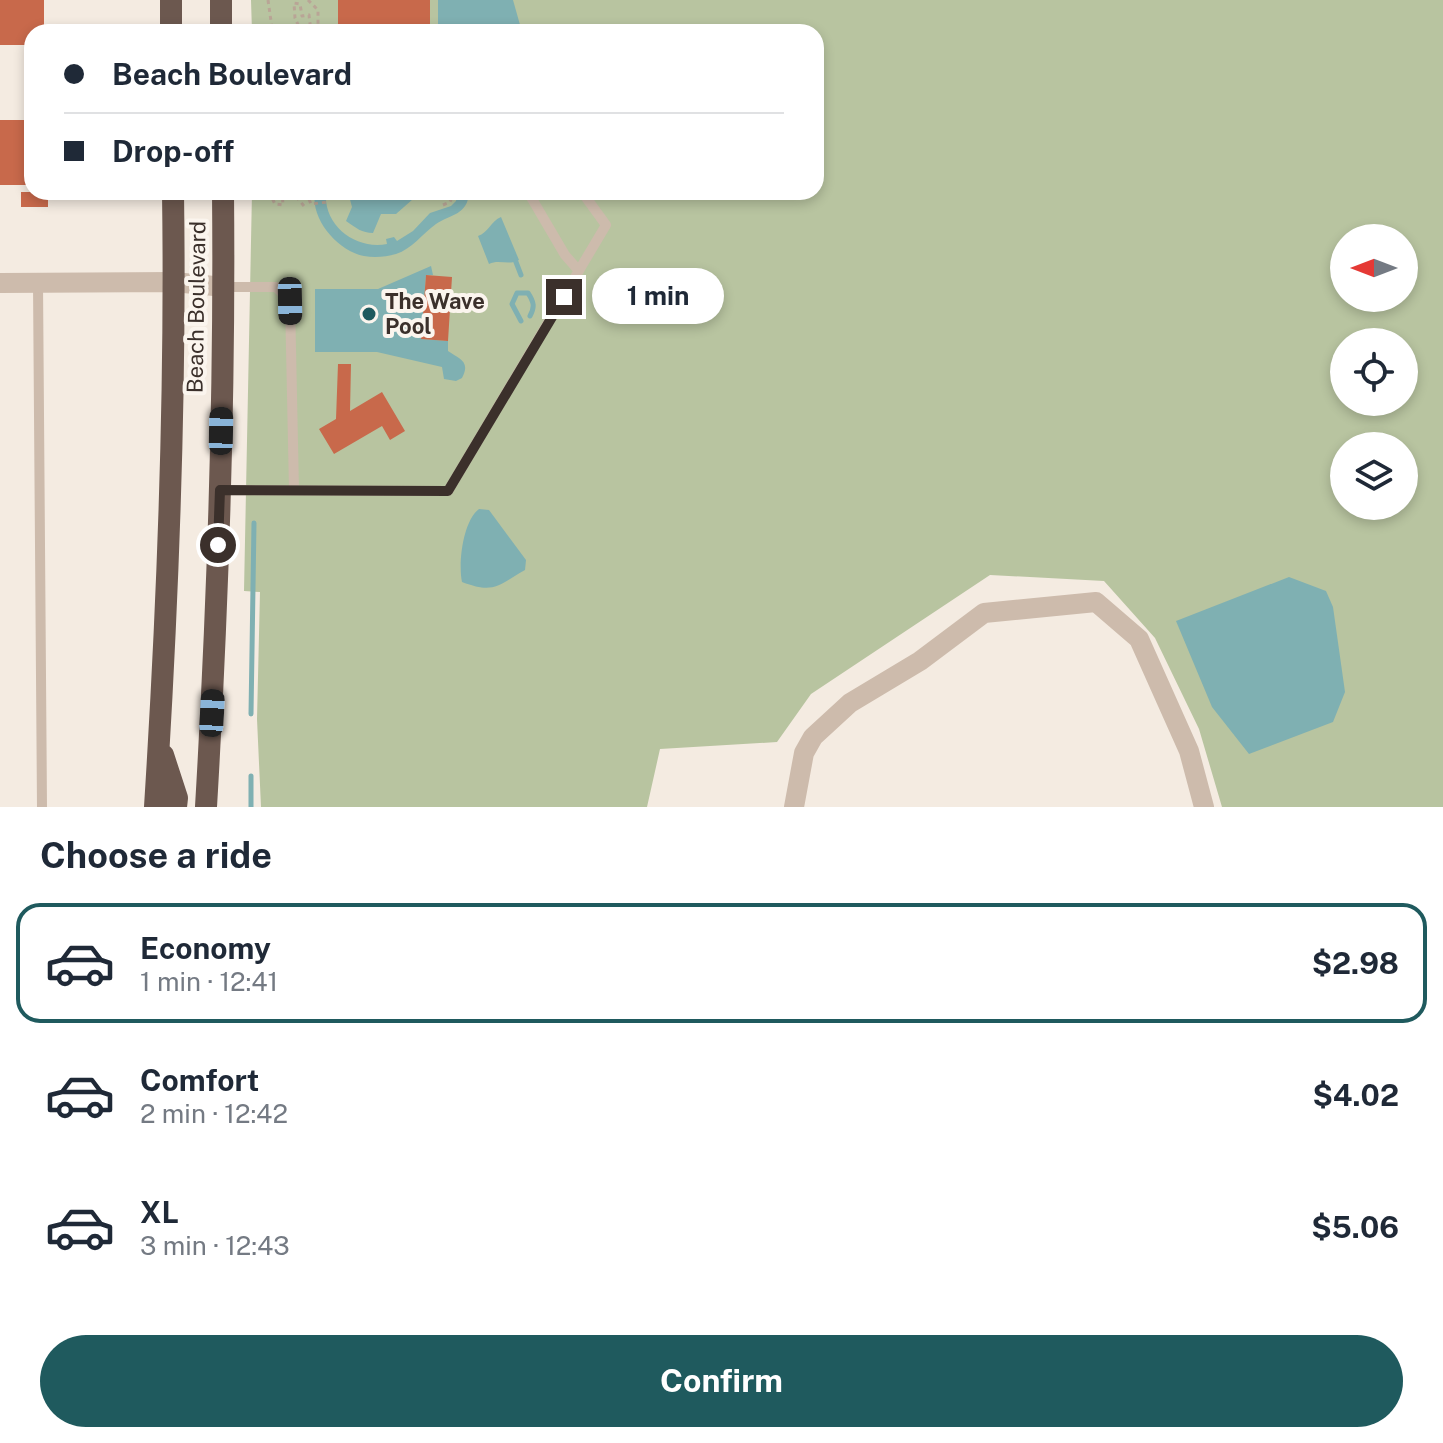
<!DOCTYPE html>
<html lang="en">
<head>
<meta charset="utf-8">
<style>
	:root { --surface:#fff; --page:#f2f2f3; --text:#1f2937; --muted:#747a83; --line:#e0e1e3; --accent:#1f5a5e }
	body { margin:0; font-family:"Public Sans",sans-serif; background:var(--page); color:var(--text); height:100vh; display:flex; flex-direction:column; font-size:30px; white-space:nowrap }
	* { box-sizing:border-box; margin:0 }
	p { font-size:26px; color:var(--muted) }
	.icon { flex:none; width:44px; height:44px; fill:none; stroke:currentColor; stroke-width:2; stroke-linecap:round; stroke-linejoin:round }
	.map { position:relative; height:807px; overflow:hidden }
	.details { display:flex; flex-direction:column; background:var(--surface); flex:1 }
	.details>* { flex:none }
	.hud { position:absolute; left:24px; top:24px; width:800px; height:176px; border-radius:24px; box-shadow:0 4px 12px #0003; display:grid; align-content:center; height:176px; padding:0 40px; background:var(--surface) }
	.needle { width:52px; rotate:270deg }
	.controls { position:absolute; left:1330px; top:224px; display:grid; gap:16px }
	.controls a { display:grid; place-items:center; width:88px; height:88px; border-radius:50%; background:var(--surface); box-shadow:0 4px 12px #0003; font-size:40px }
	.end { position:absolute; width:36px; height:36px; margin:-18px; border:10px solid #3b302b; background:#fff; box-shadow:0 0 0 4px #fff }
	.from { border-radius:50% }
	.bubble { position:absolute; height:56px; border-radius:28px; background:var(--surface); box-shadow:0 4px 12px #0003; font-size:26px; font-weight:700; line-height:56px; text-align:center }
	.car { position:absolute; width:24px; height:48px; margin:-24px -12px; border-radius:10px; box-shadow:0 0 6px 2px #0007; background:linear-gradient(#222 24%,#8ab4d8 0 40%,#222 0 76%,#8ab4d8 0 86%,#222 0) }
	.hud b { display:flex; align-items:center; gap:28px; height:76px; font-size:30px }
	.hud b+b { border-top:2px solid var(--line) }
	.hud i { width:20px; height:20px; background:var(--text) }
	ul { padding:0; list-style:none }
	li { display:flex; align-items:center; gap:24px; height:120px; margin:0 16px 12px; padding:0 24px; border:4px solid transparent; border-radius:24px }
	li div { flex:1 }
	li b { display:block; font-size:30px }
	li em { font-style:normal; font-weight:700 }
	li.selected { border-color:var(--accent) }
	li>.icon { width:72px; height:72px; stroke-width:1.5 }
	h2 { padding:0 40px; font-size:36px; line-height:96px }
	.primary-button { display:flex; gap:16px; margin-top:auto; padding:16px 40px }
	.primary-button a { flex:1; height:92px; border-radius:48px; background:var(--accent); color:#fff; font-size:32px; font-weight:700; line-height:92px; text-align:center }
	.map>svg:first-child { display:block }
</style>
</head>
<body>
<div class="map">
<svg width="1443" height="807" viewBox="0 0 1443 807">
	<rect width="100%" height="100%" fill="#f4ebe1"/>
	<path fill="#b8c4a0" fill-rule="evenodd" d="M 251,0 L 1443,0 L 1443,807 L 1222,807 L 1199,729 L 1155,638 L 1104,581 L 990,575 L 811,694 L 777,742 L 660,749 L 647,807 L 261,807 L 257,719 L 260,592 L 244,591 L 252,192 L 816,192 L 816,32 L 252,32 ZM 1344,238 L 1404,238 L 1404,298 L 1344,298 ZM 1344,342 L 1404,342 L 1404,402 L 1344,402 ZM 1344,446 L 1404,446 L 1404,506 L 1344,506 Z"/>
	<path fill="#7fb0b2" d="M 438,0 L 513,0 L 522,32 L 438,32 Z
		M 315,192 L 326,192 C 323,226 356,250 387,244 L 386,239 L 394,237 L 397,241 L 413,231 L 430,213 L 451,206 L 456,201 L 458,192 L 469,192 C 468,215 451,214 436,224 C 422,234 412,249 396,254 C 386,257 374,258 364,256 C 338,251 310,219 315,192 Z
		M 348,192 L 421,192 L 396,214 L 381,214 L 373,233 C 362,233 356,228 346,221 L 352,207 Z
		M 501,217 L 519,260 C 509,266 499,259 489,264 L 478,236 C 488,233 491,221 501,217 Z
		M 431,266 L 433,275 L 426,275 L 421,339 L 448,341 L 448,351 C 459,359 471,361 462,378 L 456,381 L 444,379 L 442,367 L 377,352 L 315,352 L 315,289 L 378,289 Z
		M 479,509 L 489,510 L 526,560 L 525,570 C 497,586 494,594 462,582 C 458,563 463,521 479,509 Z
		M 1289,577 L 1326,591 L 1333,607 L 1345,692 L 1333,722 L 1249,754 L 1212,707 L 1176,621 Z"/>
	<g fill="none" stroke-linecap="round" stroke-linejoin="round">
		<path stroke="#7fb0b2" stroke-width="5" d="M 514,257 L 521,275
			M 521,321 L 512,304 L 517,293 L 528,293 C 534,302 535,307 530,316
			M 251,714 L 254,523
			M 251,776 L 251,807"/>
	</g>
	<path fill="#c8694b" d="M 0,0 L 44,0 L 44,32 L 32,32 L 32,45 L 0,45 Z
		M 338,0 L 430,0 L 430,32 L 338,32 Z
		M 0,120 L 32,120 L 32,185 L 0,185 Z
		M 21,192 L 48,192 L 48,207 L 21,207 Z
		M 426,275 L 452,277 L 448,341 L 421,339 Z
		M 338,364 L 351,364 L 350,411 L 382,392 L 405,431 L 390,440 L 382,426 L 334,454 L 319,429 L 336,419 Z"/>
	<g fill="none" stroke-linecap="round" stroke-linejoin="round">
		<path stroke="#b9a596" stroke-width="3" stroke-dasharray="4 4" stroke-linecap="butt" d="M 268,0 L 272,28 L 267,28 L 269,32
			M 308,0 L 318,10 L 318,32
			M 297,32 L 300,29 L 295,18 L 294,3 L 300,4 L 302,16 L 309,15 L 311,32
			M 269,192 L 275,204 L 283,205 L 282,192
			M 298,192 L 294,194 L 304,206
			M 306,192 L 311,204 L 327,202 L 329,193
			M 443,205 L 450,202 L 454,192"/>
		<path stroke="#cdbbac" stroke-width="10" d="M 528,192 L 565,255 L 579,271
			M 38,283 L 42,807
			M 224,287 L 276,287 L 290,301 L 294,490
			M 220,490 L 448,491 L 606,225 L 582,192"/>
		<path stroke="#cdbbac" stroke-width="20" d="M 0,283 L 174,282 L 224,287
			M 794,807 L 804,753 L 813,737 L 850,703 L 920,661 L 984,613 L 1096,602 L 1139,639 L 1189,751 L 1204,807"/>
		<path stroke="#6c584f" stroke-width="22" d="M 171,0 L 171,32
			M 221,0 L 221,32
			M 163,755 L 177,798 L 176,807
			M 155,807 C 168,602 176,397 173,192
			M 206,807 C 218,602 225,397 223,192"/>
	</g>
	<g fill="none" stroke-linecap="round" stroke-linejoin="round">
		<path stroke="#3b302b" stroke-width="10" d="M 218,545 L 220,490 L 448,491 L 564,297"/>
	</g>
	<circle fill="#1f5a5e" stroke="#fbf5ee" stroke-width="3" cx="369" cy="314" r="8"/>
	<g text-anchor="middle" stroke-width="8" stroke-linejoin="round" paint-order="stroke">
		<g font-size="22" font-weight="bold" fill="#3b302b" stroke="#fbf5ee" text-anchor="start">
			<text x="385" y="309">The Wave<tspan x="385" dy="25">Pool</tspan></text>
		</g>
		<g font-size="22" fill="#3b302b" stroke="#fbf5ee">
			<text transform="translate(196 307) rotate(-89)" y="8">Beach Boulevard</text>
		</g>
	</g>
</svg>
<div class="controls">
<a><svg class="needle" viewBox="-14 -14 28 28"><path d="M0-13l5 13h-10z" fill="#e53935"/><path d="M0 13l5-13h-10z" fill="#747a83"/></svg></a>
<a><svg class="icon" aria-label="locate" viewBox="0 0 24 24"><circle cx="12" cy="12" r="6"/><path d="M12 2v4M12 18v4M2 12h4M18 12h4"/></svg></a>
<a><svg class="icon" aria-label="layers" viewBox="0 0 24 24"><path d="M12 4l9 5-9 5-9-5zM3 14l9 5 9-5"/></svg></a>
</div>
<i class="end from" style="left:218px;top:545px"></i>
<i class="end" style="left:564px;top:297px"></i>
<div class="bubble" style="left:592px;top:268px;width:132px">1 min</div>
<i class="car" style="left:290px;top:301px;rotate:179deg"></i>
<i class="car" style="left:221px;top:431px;rotate:1deg"></i>
<i class="car" style="left:212px;top:713px;rotate:3deg"></i>
<div class="hud">
<b><i class="from"></i>Beach Boulevard</b>
<b><i></i>Drop-off</b>
</div>
</div>
<section class="details">
<h2>Choose a ride</h2>
<ul>
<li class="selected"><svg class="icon" aria-label="car" viewBox="0 0 24 24"><path d="M5 17H2v-5l4-1 3-4h7l3 4 3 1v5h-3M9 17h6M6 11h13"/><circle cx="7" cy="17" r="2"/><circle cx="17" cy="17" r="2"/></svg><div><b>Economy</b><p>1 min · 12:41</p></div><em>$2.98</em></li>
<li><svg class="icon" aria-label="car" viewBox="0 0 24 24"><path d="M5 17H2v-5l4-1 3-4h7l3 4 3 1v5h-3M9 17h6M6 11h13"/><circle cx="7" cy="17" r="2"/><circle cx="17" cy="17" r="2"/></svg><div><b>Comfort</b><p>2 min · 12:42</p></div><em>$4.02</em></li>
<li><svg class="icon" aria-label="car" viewBox="0 0 24 24"><path d="M5 17H2v-5l4-1 3-4h7l3 4 3 1v5h-3M9 17h6M6 11h13"/><circle cx="7" cy="17" r="2"/><circle cx="17" cy="17" r="2"/></svg><div><b>XL</b><p>3 min · 12:43</p></div><em>$5.06</em></li>
</ul>
<div class="primary-button"><a>Confirm</a></div>
</section>
</body>
</html>
